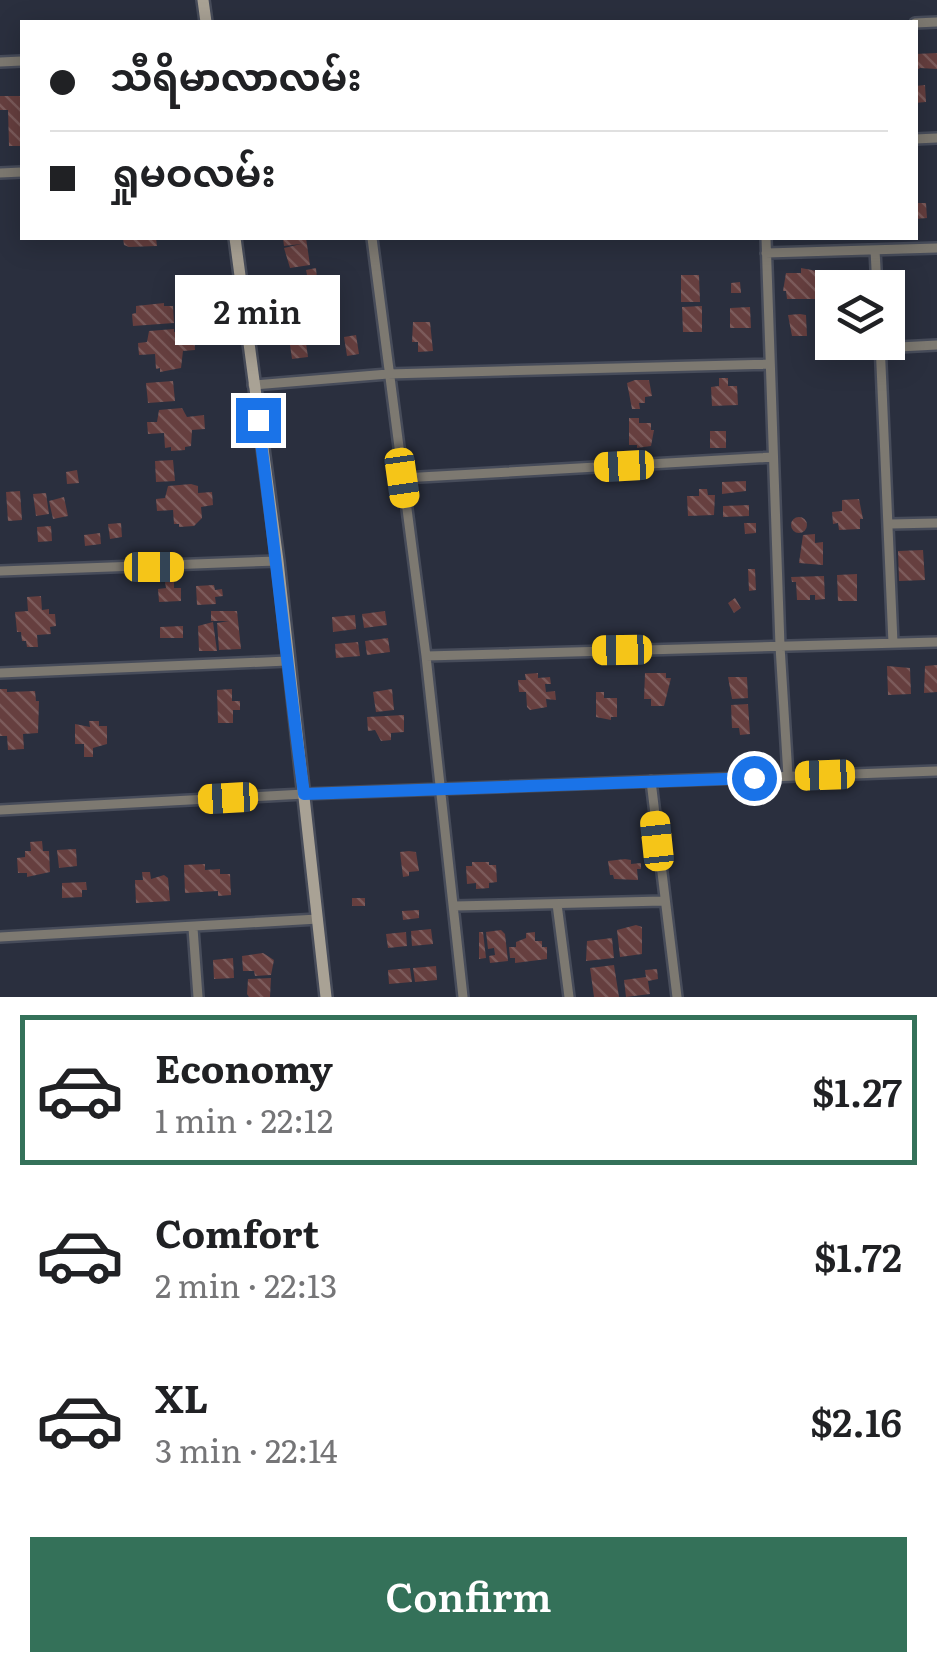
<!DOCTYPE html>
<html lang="en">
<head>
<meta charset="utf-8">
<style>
	:root { --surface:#fff; --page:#f6f6f6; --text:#202124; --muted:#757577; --line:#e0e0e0; --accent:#347159 }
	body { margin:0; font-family:Literata,"Noto Sans Myanmar",serif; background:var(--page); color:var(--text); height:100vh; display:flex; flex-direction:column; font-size:38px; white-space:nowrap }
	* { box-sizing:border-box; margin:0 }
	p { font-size:32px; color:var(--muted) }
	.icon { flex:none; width:55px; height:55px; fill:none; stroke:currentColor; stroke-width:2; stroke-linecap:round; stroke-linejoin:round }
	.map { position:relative; height:997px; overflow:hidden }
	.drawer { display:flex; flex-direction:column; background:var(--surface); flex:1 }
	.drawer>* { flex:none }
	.banner { position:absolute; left:20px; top:20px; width:898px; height:220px; border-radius:0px; box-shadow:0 5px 25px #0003; display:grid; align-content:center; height:220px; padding:0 30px; background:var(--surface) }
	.buttons { position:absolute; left:815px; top:270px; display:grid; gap:20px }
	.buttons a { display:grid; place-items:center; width:90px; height:90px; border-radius:0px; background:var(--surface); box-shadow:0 5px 25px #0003; font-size:50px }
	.end { position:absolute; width:45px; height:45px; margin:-22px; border:12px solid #1a73e8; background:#fff; box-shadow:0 0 0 5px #fff }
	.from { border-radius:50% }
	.bubble { position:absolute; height:70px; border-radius:0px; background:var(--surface); box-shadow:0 5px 25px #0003; font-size:32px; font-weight:600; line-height:70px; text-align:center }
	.car { position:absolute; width:30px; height:60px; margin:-30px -15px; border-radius:12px; box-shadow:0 0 8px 2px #0007; background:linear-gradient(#f5c518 24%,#345 0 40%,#f5c518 0 76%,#345 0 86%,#f5c518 0) }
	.banner b { display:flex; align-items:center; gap:35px; height:95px; font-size:38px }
	.banner b+b { border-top:2px solid var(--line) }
	.banner i { width:25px; height:25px; background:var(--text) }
	ul { padding:18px 0 0; list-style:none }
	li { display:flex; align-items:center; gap:30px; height:150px; margin:0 20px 15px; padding:0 10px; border:5px solid transparent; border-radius:0px }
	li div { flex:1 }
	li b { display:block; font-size:38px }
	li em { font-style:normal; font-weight:600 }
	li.active { border-color:var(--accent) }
	li>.icon { width:90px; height:90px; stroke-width:1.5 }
	.button { display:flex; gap:20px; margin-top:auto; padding:20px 30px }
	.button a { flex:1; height:115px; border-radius:0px; background:var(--accent); color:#fff; font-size:40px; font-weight:600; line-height:115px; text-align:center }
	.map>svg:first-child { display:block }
</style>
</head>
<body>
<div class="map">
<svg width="937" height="997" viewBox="0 0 937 997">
	<defs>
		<pattern id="building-back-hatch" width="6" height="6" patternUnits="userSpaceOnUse" patternTransform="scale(2.5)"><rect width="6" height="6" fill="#663f3f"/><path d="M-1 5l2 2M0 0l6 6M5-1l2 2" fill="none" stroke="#7c5b5b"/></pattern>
	</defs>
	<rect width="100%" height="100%" fill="#2a2f3e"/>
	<path fill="url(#building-back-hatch)" d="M 937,53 L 937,69 L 920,68 L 915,71 L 915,54 Z
		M 925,85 L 926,102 L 915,103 L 915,86 Z
		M 0,96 L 22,96 L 22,146 L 9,146 L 8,110 L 0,110 Z
		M 915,203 L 926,203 L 927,218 L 915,219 Z
		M 123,238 L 156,238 L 157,246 L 129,247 L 124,245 Z
		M 283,238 L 306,238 L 310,265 L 290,268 L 284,248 L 301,244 L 284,246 Z
		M 316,268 L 317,279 L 308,280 L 306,270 Z
		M 801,268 L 822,272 L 822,299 L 787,299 L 786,291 L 783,291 L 786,273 L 801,273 Z
		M 681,275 L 699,275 L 700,302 L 681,302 Z
		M 740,282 L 741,293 L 731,293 L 731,283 Z
		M 298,293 L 314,296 L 315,303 L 304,304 L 305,310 L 316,310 L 316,317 L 292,319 L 290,297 L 298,297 Z
		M 164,303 L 164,306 L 173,306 L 174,323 L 133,326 L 132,314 L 136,313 L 136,306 Z
		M 702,306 L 702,332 L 683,332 L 682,307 Z
		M 750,307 L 751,328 L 730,328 L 730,308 Z
		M 800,314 L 806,315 L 807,336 L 792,336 L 788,315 Z
		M 413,322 L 430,322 L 433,351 L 418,352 L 418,342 L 412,342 Z
		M 174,329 L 174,332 L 179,331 L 180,337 L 194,336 L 195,350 L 183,351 L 181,368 L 160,372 L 160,368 L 156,369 L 155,354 L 139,355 L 138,343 L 147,342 L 149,331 Z
		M 356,335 L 359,354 L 347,356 L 344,337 Z
		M 306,343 L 308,357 L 292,359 L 290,345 Z
		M 719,378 L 728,378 L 728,386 L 737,386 L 738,405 L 712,406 L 711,387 L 719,386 Z
		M 635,380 L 649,380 L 652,396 L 645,397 L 645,403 L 639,403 L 640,409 L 632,409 L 627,383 Z
		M 173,381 L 175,401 L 148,403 L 146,383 Z
		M 182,408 L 187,417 L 204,415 L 205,429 L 192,430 L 191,446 L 185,447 L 185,450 L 171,451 L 171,447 L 165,448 L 164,433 L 148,434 L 147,422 L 157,422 L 159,410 Z
		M 629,418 L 639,418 L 639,423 L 651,423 L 651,430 L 654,430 L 651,446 L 637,448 L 637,445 L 629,445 Z
		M 710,431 L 726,431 L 726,448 L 710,448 Z
		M 173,460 L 175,481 L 156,482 L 155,461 Z
		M 77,470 L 79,483 L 67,484 L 66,472 Z
		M 746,481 L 746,491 L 722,494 L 722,482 Z
		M 191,484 L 198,486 L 198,493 L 212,492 L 213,505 L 201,507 L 202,518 L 194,526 L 179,527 L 179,524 L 174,524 L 173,510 L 157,511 L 156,499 L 165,498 L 168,486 Z
		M 699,489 L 707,489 L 708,495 L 715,495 L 714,515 L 688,516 L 687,496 L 699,496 Z
		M 20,491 L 22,520 L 8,521 L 6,492 Z
		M 46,493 L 49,514 L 36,516 L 33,494 Z
		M 64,497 L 68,516 L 53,519 L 49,501 Z
		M 859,499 L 863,519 L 860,519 L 860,529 L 839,530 L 838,523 L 833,524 L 832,512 L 842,511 L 842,500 Z
		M 749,505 L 749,516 L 723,517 L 723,506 Z
		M791 525a8 8 0 1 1 16 0a8 8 0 1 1-16 0Z
		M 121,523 L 122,537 L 110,539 L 108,524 Z
		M 744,523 L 756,523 L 756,533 L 745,534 Z
		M 51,526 L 52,541 L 38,542 L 37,527 Z
		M 100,533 L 101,544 L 85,546 L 84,535 Z
		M 815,534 L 815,543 L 823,542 L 823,565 L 799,563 L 803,535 Z
		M 923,550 L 925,580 L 899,581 L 898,551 Z
		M 748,569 L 755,569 L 756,590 L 749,591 Z
		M 857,574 L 857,601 L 838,601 L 837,575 Z
		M 824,576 L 825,599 L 815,600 L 815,595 L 810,595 L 810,600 L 797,600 L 796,582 L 792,582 L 791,577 Z
		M 165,582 L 174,582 L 174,588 L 181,588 L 181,601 L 159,602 L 158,589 L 166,588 Z
		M 214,585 L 215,590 L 222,589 L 223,596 L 215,597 L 216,604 L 197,605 L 196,586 Z
		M 41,596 L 42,610 L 49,609 L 49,614 L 55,614 L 56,626 L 50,627 L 51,634 L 37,635 L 38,647 L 27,647 L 26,641 L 22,641 L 21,632 L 17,632 L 15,612 L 28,611 L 27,597 Z
		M 735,598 L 741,608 L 734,613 L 728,603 Z
		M 211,611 L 237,611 L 241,649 L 219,650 L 217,623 L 229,621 L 211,621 Z
		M 385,611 L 387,625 L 364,628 L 362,614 Z
		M 355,615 L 356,629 L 333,632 L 332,617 Z
		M 213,622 L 217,651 L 199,651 L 198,626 Z
		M 183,626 L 183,638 L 160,638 L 160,627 Z
		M 388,638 L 390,652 L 367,655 L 365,641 Z
		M 358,642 L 360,656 L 336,658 L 335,644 Z
		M 937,665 L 937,692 L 924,693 L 925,666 Z
		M 887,666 L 910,668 L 911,694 L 888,695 Z
		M 538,673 L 538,678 L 550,677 L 551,684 L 545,684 L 546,692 L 555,691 L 556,700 L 546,699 L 547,707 L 530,710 L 527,707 L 526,692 L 519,692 L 518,680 L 526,680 L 525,674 Z
		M 645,673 L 666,673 L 666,678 L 671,678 L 664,706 L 651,706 L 651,699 L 644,699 Z
		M 728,677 L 747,677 L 748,698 L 732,699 Z
		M 0,689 L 7,689 L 7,692 L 35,691 L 36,701 L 39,701 L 38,733 L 23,734 L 24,749 L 8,750 L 7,736 L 0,736 Z
		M 232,689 L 232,701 L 240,701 L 240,710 L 233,710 L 233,723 L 218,723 L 217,690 Z
		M 392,689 L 394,710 L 376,712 L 373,692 Z
		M 596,692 L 604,692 L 604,698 L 617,698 L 617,717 L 611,717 L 611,720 L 596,717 Z
		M 748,704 L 750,734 L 740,735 L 739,728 L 732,728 L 731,705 Z
		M 404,715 L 404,732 L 391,733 L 391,740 L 381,741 L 375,730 L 368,731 L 367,717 Z
		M 89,721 L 99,721 L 99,726 L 107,726 L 107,744 L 93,748 L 93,757 L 84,757 L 84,744 L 75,744 L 75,724 L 90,727 Z
		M 42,841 L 43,851 L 49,851 L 50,872 L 27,877 L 27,873 L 18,873 L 17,858 L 25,857 L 25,851 L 31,851 L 30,842 Z
		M 76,849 L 77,866 L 59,868 L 57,850 Z
		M 409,851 L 416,852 L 419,871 L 409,872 L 409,876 L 403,877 L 400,852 Z
		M 625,859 L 631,860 L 631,864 L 641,863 L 641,869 L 637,869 L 638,880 L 614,879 L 613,875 L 610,875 L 608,861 Z
		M 472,862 L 489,862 L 489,865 L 496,865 L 497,882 L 489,883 L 489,888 L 476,889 L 476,883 L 467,884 L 466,866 L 472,866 Z
		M 205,864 L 205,870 L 220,869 L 220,874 L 230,874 L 231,895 L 218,896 L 218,891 L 185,893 L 184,865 Z
		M 142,872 L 150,872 L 151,879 L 164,875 L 168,878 L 170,901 L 136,903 L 135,880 L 143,880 Z
		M 86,882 L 87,890 L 82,890 L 82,897 L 62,898 L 62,883 Z
		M 352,898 L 365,898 L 365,906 L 352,906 Z
		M 419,910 L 419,918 L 403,920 L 402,911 Z
		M 636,925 L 642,927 L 642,954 L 620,957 L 617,930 Z
		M 431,929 L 433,944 L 412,946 L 411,931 Z
		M 501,930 L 505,934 L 508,961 L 490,963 L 489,956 L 495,955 L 494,948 L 488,949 L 486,932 Z
		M 406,932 L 407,946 L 388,948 L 386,934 Z
		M 479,932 L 483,932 L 486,958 L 479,959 Z
		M 535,932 L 535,941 L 542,941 L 542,947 L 547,947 L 547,959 L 515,963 L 515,958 L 510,958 L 509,947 L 516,947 L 516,942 L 526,938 L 526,933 Z
		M 612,938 L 614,958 L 586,961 L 587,941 Z
		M 263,953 L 274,960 L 271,975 L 255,976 L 254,971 L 243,971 L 242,956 Z
		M 233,958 L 234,978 L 214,979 L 213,960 Z
		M 614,965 L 619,997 L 594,997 L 590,968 Z
		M 436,966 L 437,980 L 415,982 L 413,968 Z
		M 410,968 L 412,982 L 389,984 L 388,970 Z
		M 657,969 L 658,979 L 648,981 L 650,994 L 626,997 L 624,980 L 646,977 L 645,970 Z
		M 271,978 L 270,997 L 249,997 L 247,994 L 248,979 Z"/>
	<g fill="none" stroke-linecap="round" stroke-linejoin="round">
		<defs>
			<path id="street" d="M 915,23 L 937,22
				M 0,62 L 22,61
				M 915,139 L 937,138
				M 0,173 L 22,172
				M 372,238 L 426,656 L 463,997
				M 766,238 L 780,646 L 788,776
				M 875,250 L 877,288
				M 766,253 L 937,248
				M 880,342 L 893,643
				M 880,348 L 937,345
				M 253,385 L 388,374 L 769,364
				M 402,478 L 773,457
				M 890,524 L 937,523
				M 0,571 L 278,561
				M 426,656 L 937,642
				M 0,673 L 287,661
				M 651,781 L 677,997
				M 0,810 L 304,794 L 937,771
				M 557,904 L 569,997
				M 454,906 L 663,901
				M 193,928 L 198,997
				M 0,937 L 318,919"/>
			<path id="secondary" d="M 203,0 L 206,22
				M 235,238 L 278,561 L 326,997"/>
		</defs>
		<use href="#street" stroke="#474c5a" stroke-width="14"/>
		<use href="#secondary" stroke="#474c5a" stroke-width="16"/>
		<use href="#street" stroke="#7d7971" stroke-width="9"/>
		<use href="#secondary" stroke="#a9a295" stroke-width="11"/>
	</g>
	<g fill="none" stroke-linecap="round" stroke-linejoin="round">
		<path stroke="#1a73e8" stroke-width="12" d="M 258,420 C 275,545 287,669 304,794 L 754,778"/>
	</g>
</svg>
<div class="buttons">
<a><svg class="icon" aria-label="layers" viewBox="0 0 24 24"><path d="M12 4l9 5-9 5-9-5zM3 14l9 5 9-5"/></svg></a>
</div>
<i class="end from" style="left:754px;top:778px"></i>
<i class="end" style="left:258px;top:420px"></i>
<div class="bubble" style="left:175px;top:275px;width:165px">2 min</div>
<i class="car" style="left:624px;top:466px;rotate:267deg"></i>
<i class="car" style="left:402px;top:478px;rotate:172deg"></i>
<i class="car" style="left:154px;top:567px;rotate:90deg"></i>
<i class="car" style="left:622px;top:650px;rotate:269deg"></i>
<i class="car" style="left:825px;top:775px;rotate:268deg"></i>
<i class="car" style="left:228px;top:798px;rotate:267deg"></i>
<i class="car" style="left:657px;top:841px;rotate:354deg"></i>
<div class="banner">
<b><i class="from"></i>သီရိမာလာလမ်း</b>
<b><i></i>ရှုမဝလမ်း</b>
</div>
</div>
<section class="drawer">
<ul>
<li class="active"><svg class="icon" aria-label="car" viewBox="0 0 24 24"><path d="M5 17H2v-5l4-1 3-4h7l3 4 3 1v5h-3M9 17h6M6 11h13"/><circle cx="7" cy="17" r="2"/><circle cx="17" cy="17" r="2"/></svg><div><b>Economy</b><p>1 min · 22:12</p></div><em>$1.27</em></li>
<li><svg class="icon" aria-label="car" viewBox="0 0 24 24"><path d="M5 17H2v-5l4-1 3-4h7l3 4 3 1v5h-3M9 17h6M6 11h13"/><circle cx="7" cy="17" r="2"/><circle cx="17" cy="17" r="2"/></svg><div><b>Comfort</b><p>2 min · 22:13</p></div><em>$1.72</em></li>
<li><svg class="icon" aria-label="car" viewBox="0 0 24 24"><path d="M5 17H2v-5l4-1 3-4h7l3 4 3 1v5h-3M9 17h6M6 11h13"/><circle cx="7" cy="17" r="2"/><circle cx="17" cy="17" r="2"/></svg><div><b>XL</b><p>3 min · 22:14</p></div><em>$2.16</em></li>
</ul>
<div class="button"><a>Confirm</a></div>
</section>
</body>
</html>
